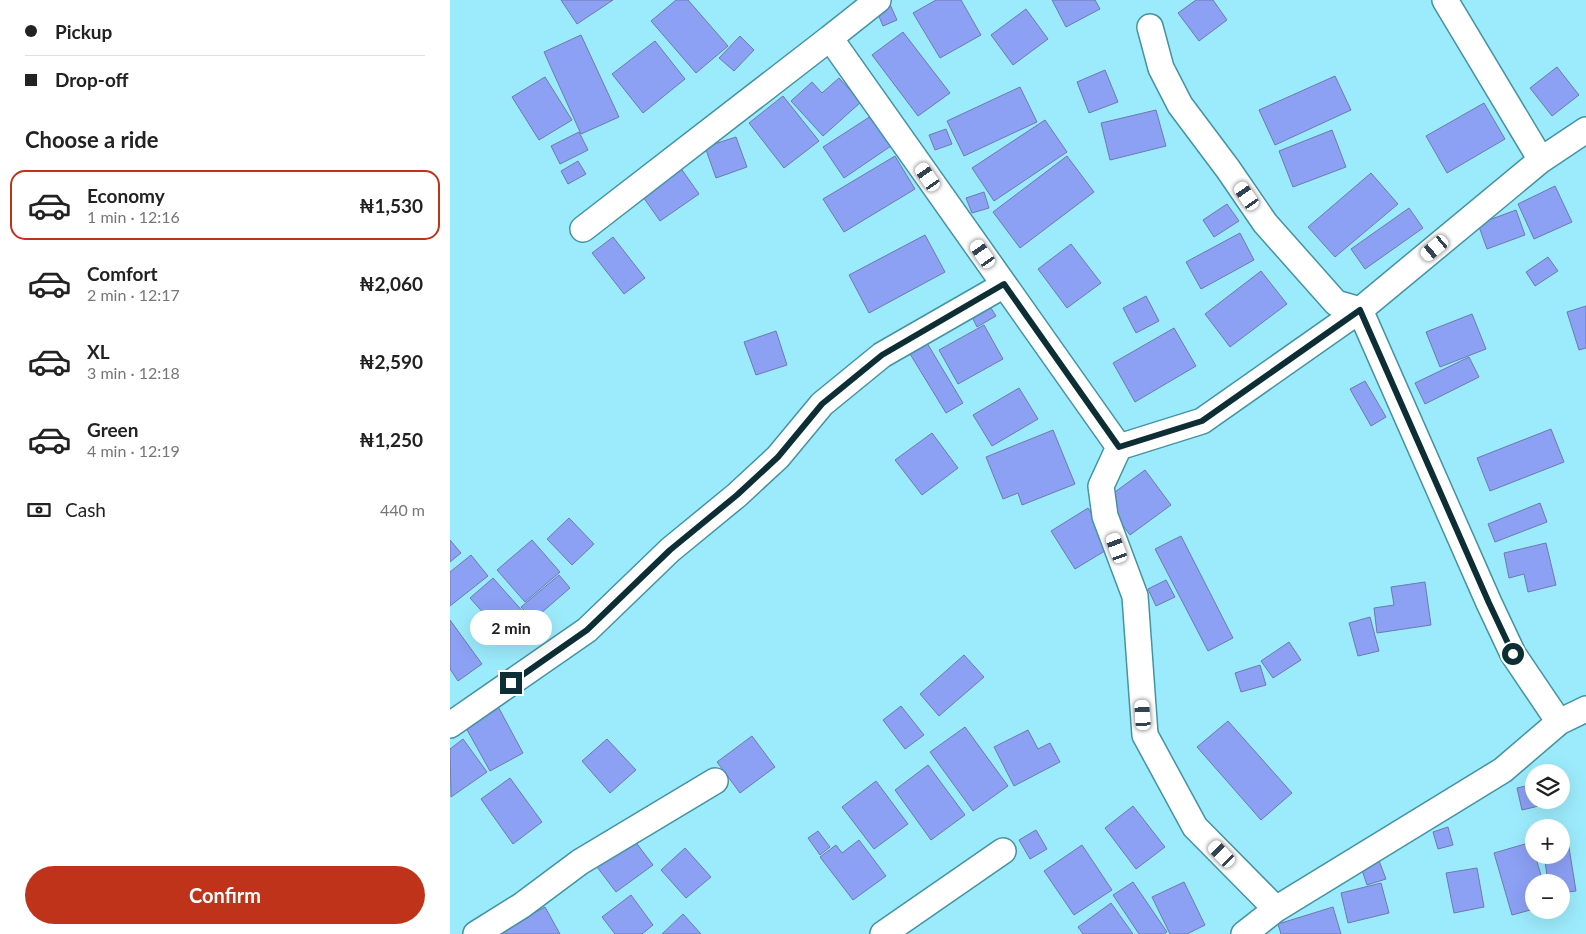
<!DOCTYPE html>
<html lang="en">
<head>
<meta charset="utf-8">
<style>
	:root { --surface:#fff; --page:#f6f6f6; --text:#222; --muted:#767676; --line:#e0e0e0; --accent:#be3319 }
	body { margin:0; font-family:Lato,sans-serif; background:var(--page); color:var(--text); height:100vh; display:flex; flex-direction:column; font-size:19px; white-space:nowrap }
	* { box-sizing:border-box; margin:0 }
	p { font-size:16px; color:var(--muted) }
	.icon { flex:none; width:28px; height:28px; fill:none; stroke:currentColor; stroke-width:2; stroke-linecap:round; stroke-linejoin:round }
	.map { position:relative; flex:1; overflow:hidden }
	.panel { display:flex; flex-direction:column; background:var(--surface); width:450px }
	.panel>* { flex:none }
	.guide { display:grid; align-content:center; height:110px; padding:0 25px; background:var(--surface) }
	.controls { position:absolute; left:1075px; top:764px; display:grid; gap:10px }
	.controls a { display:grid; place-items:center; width:45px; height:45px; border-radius:50%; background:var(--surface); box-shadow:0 5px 20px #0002; font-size:25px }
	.end { position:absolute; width:22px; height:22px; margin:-11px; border:6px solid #0c2e34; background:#fff; box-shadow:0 0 0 2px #fff }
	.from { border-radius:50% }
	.bubble { position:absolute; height:35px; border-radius:18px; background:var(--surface); box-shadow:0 5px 20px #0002; font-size:16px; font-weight:700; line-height:35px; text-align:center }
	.car { position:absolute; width:15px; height:30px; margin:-15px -8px; border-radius:6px; box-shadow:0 0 4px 1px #0007; background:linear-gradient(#fff 24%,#345 0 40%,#fff 0 76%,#345 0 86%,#fff 0) }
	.guide b { display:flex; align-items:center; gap:18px; height:48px; font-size:19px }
	.guide b+b { border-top:1px solid var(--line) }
	.guide i { width:12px; height:12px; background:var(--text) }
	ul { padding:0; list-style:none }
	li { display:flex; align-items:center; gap:15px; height:70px; margin:0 10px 8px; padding:0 15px; border:2px solid transparent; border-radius:15px }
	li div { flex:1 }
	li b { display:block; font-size:19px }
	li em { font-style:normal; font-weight:700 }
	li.on { border-color:var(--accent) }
	li>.icon { width:45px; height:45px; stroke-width:1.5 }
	h2 { padding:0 25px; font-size:22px; line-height:60px }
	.pay { display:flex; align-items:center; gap:12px; height:55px; padding:0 25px; font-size:19px }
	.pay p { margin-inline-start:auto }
	.primary-button { display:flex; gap:10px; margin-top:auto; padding:10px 25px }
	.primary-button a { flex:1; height:58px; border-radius:30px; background:var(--accent); color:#fff; font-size:20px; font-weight:700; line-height:58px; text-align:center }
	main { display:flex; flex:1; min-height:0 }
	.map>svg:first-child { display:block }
</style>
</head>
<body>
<main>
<section class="panel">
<div class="guide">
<b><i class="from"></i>Pickup</b>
<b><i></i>Drop-off</b>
</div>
<h2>Choose a ride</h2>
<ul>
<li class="on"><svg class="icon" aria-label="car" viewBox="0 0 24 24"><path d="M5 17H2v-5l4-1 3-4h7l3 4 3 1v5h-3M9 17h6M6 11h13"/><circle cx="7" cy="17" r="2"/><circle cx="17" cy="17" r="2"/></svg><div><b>Economy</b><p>1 min · 12:16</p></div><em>₦1,530</em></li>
<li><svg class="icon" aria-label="car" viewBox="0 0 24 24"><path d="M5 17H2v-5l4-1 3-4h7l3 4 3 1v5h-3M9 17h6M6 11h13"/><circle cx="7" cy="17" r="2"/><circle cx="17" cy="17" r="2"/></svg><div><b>Comfort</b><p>2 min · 12:17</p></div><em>₦2,060</em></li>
<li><svg class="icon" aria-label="car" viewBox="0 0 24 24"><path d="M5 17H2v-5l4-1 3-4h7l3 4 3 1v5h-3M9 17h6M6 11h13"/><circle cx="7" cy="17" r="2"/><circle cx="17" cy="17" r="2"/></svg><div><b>XL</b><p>3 min · 12:18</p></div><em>₦2,590</em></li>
<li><svg class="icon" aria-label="car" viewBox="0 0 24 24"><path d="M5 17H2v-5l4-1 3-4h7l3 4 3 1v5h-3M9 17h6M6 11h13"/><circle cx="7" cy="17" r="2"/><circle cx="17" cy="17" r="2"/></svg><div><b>Green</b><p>4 min · 12:19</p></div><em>₦1,250</em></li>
</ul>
<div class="pay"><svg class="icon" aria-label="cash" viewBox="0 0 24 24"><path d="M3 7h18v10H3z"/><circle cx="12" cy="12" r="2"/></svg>Cash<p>440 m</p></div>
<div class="primary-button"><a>Confirm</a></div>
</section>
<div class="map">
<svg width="1136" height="934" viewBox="0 0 1136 934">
	<rect width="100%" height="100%" fill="#9cebfc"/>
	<path fill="#8ca0f4" stroke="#6d7aad" d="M 111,0 L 163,0 L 127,24 Z
		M 226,0 L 238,0 L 278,46 L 246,73 L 201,21 Z
		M 486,0 L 511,0 L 531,35 L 490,58 L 463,13 Z
		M 602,0 L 645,0 L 650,9 L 616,27 Z
		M 746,0 L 763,0 L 777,20 L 749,41 L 728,13 Z
		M 439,2 L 447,20 L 433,26 L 425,7 Z
		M 576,9 L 598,39 L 563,65 L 541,35 Z
		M 453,32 L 500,93 L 468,116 L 422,55 Z
		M 131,35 L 169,117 L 131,134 L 94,52 Z
		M 290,36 L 304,50 L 284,71 L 269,58 Z
		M 205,41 L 235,79 L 193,113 L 162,74 Z
		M 1107,67 L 1129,95 L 1102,116 L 1080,88 Z
		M 655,70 L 668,102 L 639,113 L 627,82 Z
		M 885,76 L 901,110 L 825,145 L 809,110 Z
		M 95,77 L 122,120 L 89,140 L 62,97 Z
		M 389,78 L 411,102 L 373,136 L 341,101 L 362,82 L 372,93 Z
		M 570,87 L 587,122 L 514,156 L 497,121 Z
		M 333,96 L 369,141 L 334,168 L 299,123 Z
		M 1034,103 L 1055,139 L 997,173 L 976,136 Z
		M 706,110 L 716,146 L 660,160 L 651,123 Z
		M 421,116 L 441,146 L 394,178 L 373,147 Z
		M 595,120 L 617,152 L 544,201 L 522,168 Z
		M 496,129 L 502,144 L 485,150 L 479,135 Z
		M 882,130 L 896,167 L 843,187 L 829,151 Z
		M 129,132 L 138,150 L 110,164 L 101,146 Z
		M 286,137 L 297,167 L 266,178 L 255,147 Z
		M 445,156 L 465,189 L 394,232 L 373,199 Z
		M 617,156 L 644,192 L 570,248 L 543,212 Z
		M 128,161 L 136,174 L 118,184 L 111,171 Z
		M 230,167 L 249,194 L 210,221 L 191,194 Z
		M 921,173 L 948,204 L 885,257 L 858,227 Z
		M 1105,186 L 1122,222 L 1084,239 L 1068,204 Z
		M 534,192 L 539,208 L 522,213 L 516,198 Z
		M 777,204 L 789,221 L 764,237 L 753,220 Z
		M 959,208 L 973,228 L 915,269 L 901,249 Z
		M 1066,210 L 1075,235 L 1037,249 L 1028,224 Z
		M 790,233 L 804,260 L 751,289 L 736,262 Z
		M 475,235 L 495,272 L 419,313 L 399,275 Z
		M 163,237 L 195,278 L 174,294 L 142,253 Z
		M 621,244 L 651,283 L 617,308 L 588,269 Z
		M 1098,257 L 1108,271 L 1085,286 L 1076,272 Z
		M 811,271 L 837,304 L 780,347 L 755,314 Z
		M 696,296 L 709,321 L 686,333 L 673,308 Z
		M 539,305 L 546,316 L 527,327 L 521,315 Z
		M 1136,306 L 1136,348 L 1129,350 L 1117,312 Z
		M 1022,314 L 1036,349 L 990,367 L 976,332 Z
		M 534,325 L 553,359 L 508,384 L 489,350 Z
		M 724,328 L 746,366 L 685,402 L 663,363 Z
		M 326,331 L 337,365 L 306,375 L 294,342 Z
		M 474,338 L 513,403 L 496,413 L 457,349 Z
		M 1019,357 L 1029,377 L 975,404 L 965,383 Z
		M 915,381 L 936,417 L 921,426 L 900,389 Z
		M 569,388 L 588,419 L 542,446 L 523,415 Z
		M 1101,429 L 1114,462 L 1040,491 L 1027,458 Z
		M 603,430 L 625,484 L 572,505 L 568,493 L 553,499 L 536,457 Z
		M 482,433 L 508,468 L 472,495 L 445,460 Z
		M 695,470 L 721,505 L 680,535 L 654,500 Z
		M 1090,503 L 1097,522 L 1045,542 L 1038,524 Z
		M 638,508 L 663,546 L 625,569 L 601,531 Z
		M 119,518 L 144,544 L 122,565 L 97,539 Z
		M 731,536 L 783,638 L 758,651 L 705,549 Z
		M 0,540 L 11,553 L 0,562 Z
		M 82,540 L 110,572 L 75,602 L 47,570 Z
		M 1096,543 L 1106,585 L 1078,592 L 1074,574 L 1059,578 L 1054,553 Z
		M 21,555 L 38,576 L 0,606 L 0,572 Z
		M 109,575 L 120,588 L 83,620 L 71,607 Z
		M 43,578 L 83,623 L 60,643 L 20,598 Z
		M 716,580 L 725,597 L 706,606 L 698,589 Z
		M 975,582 L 981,625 L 927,633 L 924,608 L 944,605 L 941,587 Z
		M 920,617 L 929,651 L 908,656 L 899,623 Z
		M 0,620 L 32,664 L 8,681 L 0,669 Z
		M 839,642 L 851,660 L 823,678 L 811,661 Z
		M 514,655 L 534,677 L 489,716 L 470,694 Z
		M 810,665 L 816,685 L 791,692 L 785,673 Z
		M 45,701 L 73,753 L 40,771 L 11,719 Z
		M 451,706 L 474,735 L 455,749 L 433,720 Z
		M 778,721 L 842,793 L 811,820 L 747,747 Z
		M 515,727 L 558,786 L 523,811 L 480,752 Z
		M 578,730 L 588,749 L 600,743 L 610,762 L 564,786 L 544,747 Z
		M 302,736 L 325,767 L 290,793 L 267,762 Z
		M 13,739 L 37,772 L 1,797 L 0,749 Z
		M 157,739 L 186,770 L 160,793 L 132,761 Z
		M 478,765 L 515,815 L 481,840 L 445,790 Z
		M 60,778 L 92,822 L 63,844 L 31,799 Z
		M 426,781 L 458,824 L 424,849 L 392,807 Z
		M 1084,784 L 1084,800 L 1096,800 L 1097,804 L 1072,810 L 1067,788 Z
		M 683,806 L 715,847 L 686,869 L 655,828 Z
		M 998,827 L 1003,845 L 988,849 L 983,832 Z
		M 586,830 L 597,849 L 580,859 L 569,840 Z
		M 368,831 L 380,847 L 370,855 L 358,838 Z
		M 1117,835 L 1126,891 L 1111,893 L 1111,882 L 1098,882 L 1094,855 L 1111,855 L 1111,836 Z
		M 181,836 L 203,865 L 166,892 L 144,863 Z
		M 409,840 L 436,876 L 403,900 L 370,857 L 386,845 L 392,853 Z
		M 1082,842 L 1084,855 L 1085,855 L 1093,882 L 1084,882 L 1084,909 L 1062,915 L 1044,853 Z
		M 632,845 L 662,890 L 624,915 L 594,871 Z
		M 235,848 L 261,877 L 236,898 L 211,870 Z
		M 928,858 L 936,879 L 917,885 L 910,864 Z
		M 1027,868 L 1034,907 L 1004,913 L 996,873 Z
		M 683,882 L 717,932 L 713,934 L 689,934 L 663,895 Z
		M 734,882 L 755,925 L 737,934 L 720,934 L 702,897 Z
		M 931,883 L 939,913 L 898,923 L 891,893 Z
		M 181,895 L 203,925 L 192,934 L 165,934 L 152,917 Z
		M 661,903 L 683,934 L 633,934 L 628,927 Z
		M 95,907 L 110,934 L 46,934 Z
		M 883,907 L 891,934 L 831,934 L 828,924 Z
		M 233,914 L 251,934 L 212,934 Z"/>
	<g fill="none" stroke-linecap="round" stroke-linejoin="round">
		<defs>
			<path id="minor" d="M 428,0 L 380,38 L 669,447
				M 995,0 L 1091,160
				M 700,27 L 711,68 L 730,105 L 778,169 L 815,223 L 886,303 L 910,310 L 1039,603 L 1063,654 L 1109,722
				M 133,229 L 380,38
				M 0,725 L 137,630 L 220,550 L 287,495 L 328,457 L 372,404 L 432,355 L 554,285
				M 826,909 L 745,827 L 695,735 L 685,596 L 655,516 L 651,486 L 669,447 L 752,421 L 910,310 L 1091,160 L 1136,130
				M 26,934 L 71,906 L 130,862 L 265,781
				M 433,934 L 553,851
				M 794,934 L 826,909 L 1053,770 L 1109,722 L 1136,709"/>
		</defs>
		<use href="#minor" stroke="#4492a2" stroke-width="28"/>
		<use href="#minor" stroke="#fff" stroke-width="25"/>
	</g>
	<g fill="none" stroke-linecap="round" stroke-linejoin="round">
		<path stroke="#0c2e34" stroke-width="6" d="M 61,683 L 137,630 L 220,550 L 287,495 L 328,457 L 372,404 L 432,355 L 554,284 L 669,447 L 752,421 L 910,310 L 1039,603 L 1063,654"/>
	</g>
</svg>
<div class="controls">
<a><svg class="icon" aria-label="layers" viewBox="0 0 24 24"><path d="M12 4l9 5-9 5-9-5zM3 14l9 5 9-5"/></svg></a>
<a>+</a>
<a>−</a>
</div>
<i class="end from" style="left:1063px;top:654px"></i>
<i class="end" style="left:61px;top:683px"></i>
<div class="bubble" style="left:20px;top:610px;width:82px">2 min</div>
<i class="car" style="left:478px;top:177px;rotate:325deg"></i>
<i class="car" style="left:797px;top:196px;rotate:325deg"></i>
<i class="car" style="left:985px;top:248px;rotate:230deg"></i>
<i class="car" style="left:533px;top:254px;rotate:325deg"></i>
<i class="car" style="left:667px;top:548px;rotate:340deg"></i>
<i class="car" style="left:693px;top:715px;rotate:356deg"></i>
<i class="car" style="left:772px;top:854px;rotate:316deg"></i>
</div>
</main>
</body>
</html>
